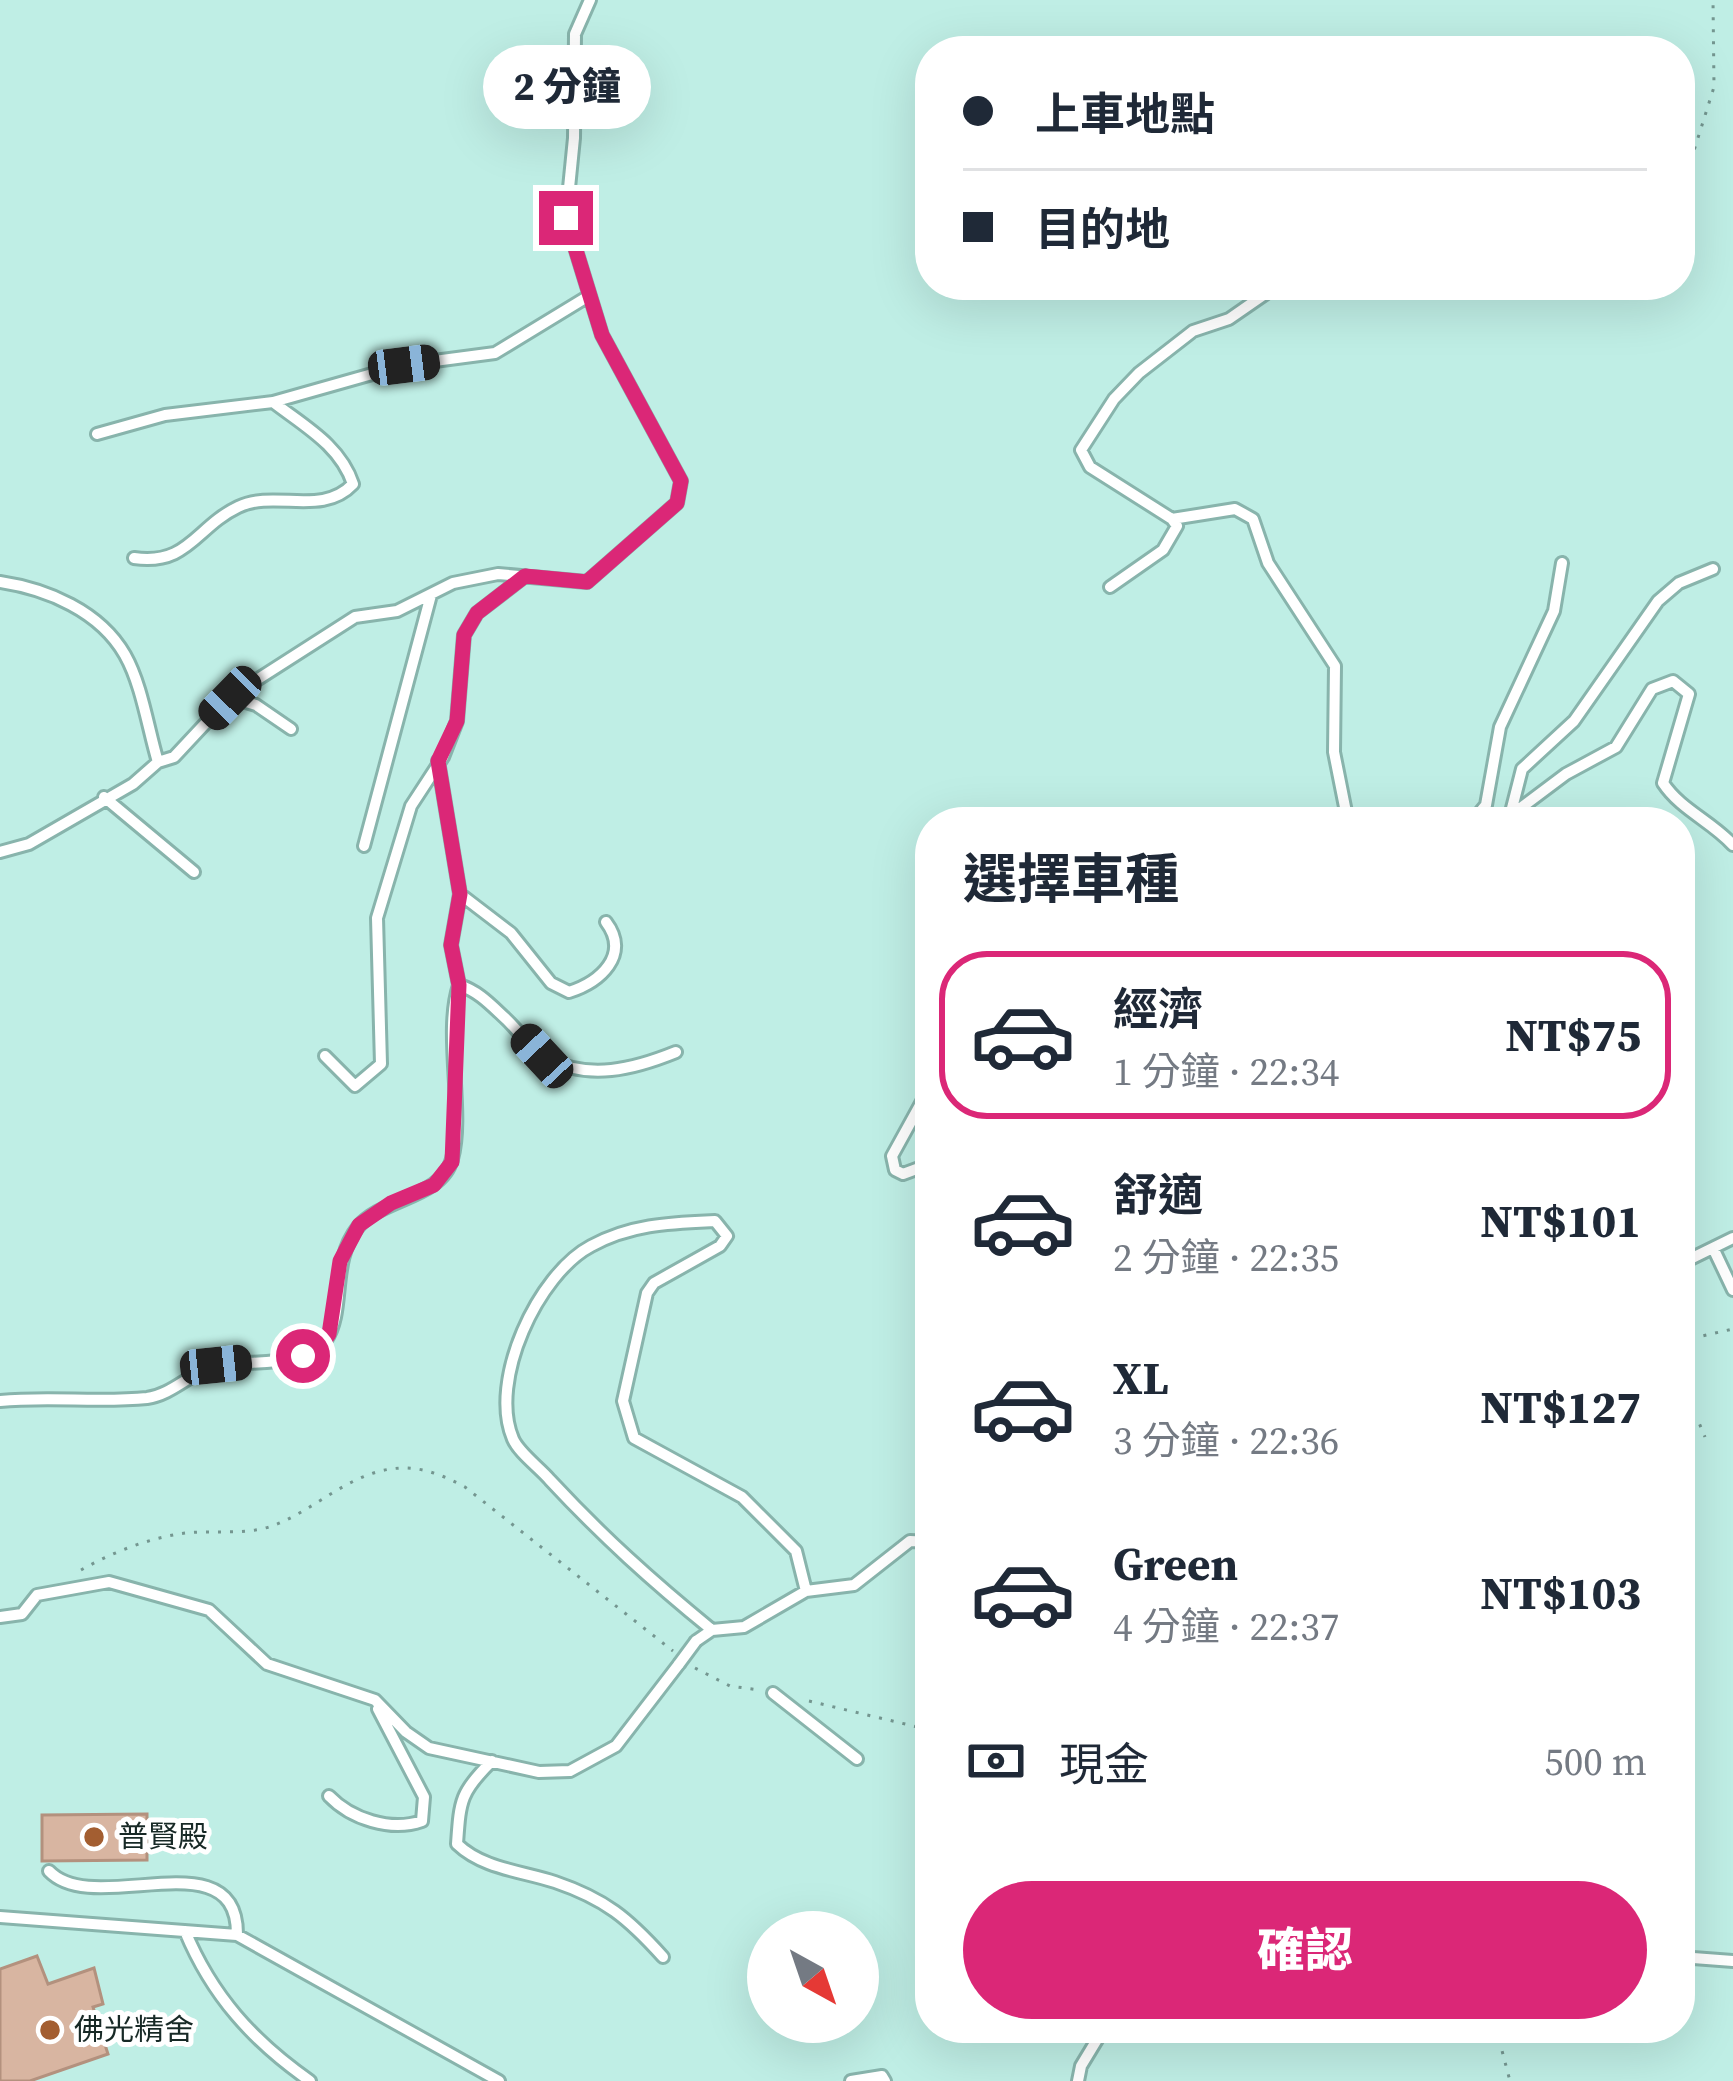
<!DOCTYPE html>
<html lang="zh-TW">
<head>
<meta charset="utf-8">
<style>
	:root { --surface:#fff; --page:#f6f6f7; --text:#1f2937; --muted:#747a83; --line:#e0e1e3; --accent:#db2777 }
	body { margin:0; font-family:"Source Serif 4","Noto Sans TC",serif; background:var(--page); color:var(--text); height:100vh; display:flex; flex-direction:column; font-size:45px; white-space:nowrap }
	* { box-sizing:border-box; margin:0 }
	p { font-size:39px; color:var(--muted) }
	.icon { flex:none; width:66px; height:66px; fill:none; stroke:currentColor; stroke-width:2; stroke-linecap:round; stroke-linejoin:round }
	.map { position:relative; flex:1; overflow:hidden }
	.drawer { position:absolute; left:915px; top:807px; width:780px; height:1236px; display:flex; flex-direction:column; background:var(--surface); border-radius:48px; box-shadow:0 12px 48px #0002 }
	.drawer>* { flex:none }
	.banner { position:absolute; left:915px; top:36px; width:780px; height:264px; border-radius:48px; box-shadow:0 12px 48px #0002; display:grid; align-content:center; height:264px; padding:0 48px; background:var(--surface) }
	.needle { width:78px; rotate:140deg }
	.tools { position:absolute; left:747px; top:1911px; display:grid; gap:24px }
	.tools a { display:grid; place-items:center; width:132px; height:132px; border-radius:50%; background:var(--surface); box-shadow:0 12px 48px #0002; font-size:60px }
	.end { position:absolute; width:54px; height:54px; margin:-27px; border:15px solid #db2777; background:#fff; box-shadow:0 0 0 6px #fff }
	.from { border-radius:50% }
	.bubble { position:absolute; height:84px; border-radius:42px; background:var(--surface); box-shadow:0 12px 48px #0002; font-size:39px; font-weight:800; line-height:84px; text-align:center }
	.car { position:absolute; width:36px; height:72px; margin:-36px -18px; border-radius:15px; box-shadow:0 0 9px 3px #0007; background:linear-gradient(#222 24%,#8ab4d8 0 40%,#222 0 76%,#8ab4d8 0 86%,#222 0) }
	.banner b { display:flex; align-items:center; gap:42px; height:114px; font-size:45px }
	.banner b+b { border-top:3px solid var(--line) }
	.banner i { width:30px; height:30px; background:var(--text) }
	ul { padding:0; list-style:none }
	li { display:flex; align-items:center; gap:36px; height:168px; margin:0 24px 18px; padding:0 24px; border:6px solid transparent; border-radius:48px }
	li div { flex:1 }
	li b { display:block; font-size:45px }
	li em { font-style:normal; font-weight:800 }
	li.current { border-color:var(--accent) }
	li>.icon { width:108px; height:108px; stroke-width:1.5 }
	h2 { padding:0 48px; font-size:54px; line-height:144px }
	.pay { display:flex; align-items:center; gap:30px; height:132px; padding:0 48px; font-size:45px }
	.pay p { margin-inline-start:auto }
	.primary-button { display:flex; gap:24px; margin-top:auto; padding:24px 48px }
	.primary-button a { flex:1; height:138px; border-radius:72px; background:var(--accent); color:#fff; font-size:48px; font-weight:800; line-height:138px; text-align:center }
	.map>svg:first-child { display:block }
</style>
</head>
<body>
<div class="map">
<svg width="1733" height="2081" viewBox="0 0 1733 2081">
	<rect width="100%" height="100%" fill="#bfeee5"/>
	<path fill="#d8b5a1" stroke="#b3917e" stroke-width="3" d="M 147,1814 L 147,1860 L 42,1861 L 42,1815 Z
		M 37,1956 L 48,1984 L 94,1968 L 103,2004 L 93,2007 L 108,2054 L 30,2081 L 0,2081 L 0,1969 Z"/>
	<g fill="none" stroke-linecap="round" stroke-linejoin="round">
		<defs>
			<path id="service" d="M 1282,51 L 1299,45 L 1314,51
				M 97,434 L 165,415 L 273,402
				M 1172,519 L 1090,467 L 1081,450 L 1114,399 L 1139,373 L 1193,331 L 1229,319 L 1278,285
				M 134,558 C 188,566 196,527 238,507 C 275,489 322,517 353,484 C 340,445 304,426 273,402 L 404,365 L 495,353 L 587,297
				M 0,582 C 47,589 100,611 125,655 C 142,685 148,729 158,762
				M 1110,587 L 1163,550 L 1177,526 L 1172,519 L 1235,509 L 1253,519 L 1268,563 L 1335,666 L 1334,752 L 1348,822
				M 230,697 L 256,705 L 291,729
				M 438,761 L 460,894
				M 104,797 L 194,872
				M 1510,816 L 1522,769 L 1574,721 L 1658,601 L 1679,583 L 1713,569
				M 1472,822 L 1486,805 L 1500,727 L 1554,611 L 1562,563
				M 1502,822 L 1566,774 L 1616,747 L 1652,689 L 1673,681 L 1689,694 L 1663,783 C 1681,810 1711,821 1733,845
				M 364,846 L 431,595
				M 0,852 L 29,844 L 133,784 L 158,762 L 174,757 L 230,697 L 355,617 L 397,611 L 453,583 L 498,574 L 587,582 L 677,503 L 681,481 L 602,335 L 566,218 L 574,138 L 575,34 L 590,0
				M 459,985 L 451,945 L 460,894 L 511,933 L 551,983 L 569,992 C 600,982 631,955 606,922
				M 325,1056 L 355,1086 L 381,1064 L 377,918 L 411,806 L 443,757 L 457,721 L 464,635 L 477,613 L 525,576
				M 930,1087 L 892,1156 L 895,1170 L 903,1174 L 930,1164
				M 1714,1250 L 1733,1290
				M 1680,1264 L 1733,1238
				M 0,1401 C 49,1396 99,1403 147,1398 C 175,1394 193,1369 221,1365 C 251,1360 307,1368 326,1340 C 346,1310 330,1262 358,1227 C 382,1198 442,1198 452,1159 C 465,1112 443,1034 459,985 C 478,991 490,1004 505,1018 C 518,1030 531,1049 546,1058 C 589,1081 634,1069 676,1052
				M 0,1617 L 22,1614 L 37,1595 L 109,1582 L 209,1610 L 267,1664 L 375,1700 L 406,1732 L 429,1748 L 539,1772 L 570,1771 L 616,1746 L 679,1664
				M 712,1630 C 652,1581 603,1537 550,1480 C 540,1468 519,1453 513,1439 C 488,1381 538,1274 591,1246 C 631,1224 671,1223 715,1221 L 727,1236 L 720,1246 L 654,1283 L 647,1293 L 623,1401 L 634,1438 L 742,1497 L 796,1551 L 806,1591
				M 696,1641 L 712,1630 L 744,1627 L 806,1591 L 854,1585 L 910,1541 L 930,1542
				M 930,1661 L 926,1673 L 930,1687
				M 773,1693 L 857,1759
				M 492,1761 C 460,1792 460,1801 457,1844 C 483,1869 522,1871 555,1882 C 605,1899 628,1918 663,1957
				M 329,1796 C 351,1819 391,1832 422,1821 L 424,1797 L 378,1709
				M 49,1871 C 94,1919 238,1836 237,1935
				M 0,1917 L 237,1935 L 499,2081
				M 185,1931 C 212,1996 253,2041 310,2081
				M 1680,1957 L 1733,1961
				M 851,2081 L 882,2076 L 885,2081
				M 1078,2081 L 1081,2066 L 1104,2028"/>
		</defs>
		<use href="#service" stroke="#88b4ac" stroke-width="16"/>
		<path stroke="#749690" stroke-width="3" stroke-dasharray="3 9" stroke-linecap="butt" d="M 1680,195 L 1714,87 L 1713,0
			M 1680,1341 L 1733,1329
			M 1680,1416 L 1697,1418 L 1705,1437
			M 81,1570 C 113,1552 149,1538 185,1533 C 213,1530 242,1535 269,1527 C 315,1512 352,1468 404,1468 C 427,1468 446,1477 465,1487 L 673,1651
			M 695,1668 L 730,1686 L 759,1690
			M 809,1701 L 930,1730
			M 1496,2028 L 1510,2081"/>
		<use href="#service" stroke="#fff" stroke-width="10"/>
		<defs>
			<path id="service-bridge" d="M 679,1664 L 696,1641"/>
		</defs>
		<use href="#service-bridge" stroke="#88b4ac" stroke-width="16" stroke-linecap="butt"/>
		<use href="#service-bridge" stroke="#fff" stroke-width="10"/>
	</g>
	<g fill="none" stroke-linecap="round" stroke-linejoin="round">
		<path stroke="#db2777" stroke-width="15" d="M 303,1356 L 322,1345 L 329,1334 L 340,1261 L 359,1225 L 391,1203 L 434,1185 L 452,1162 L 459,985 L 451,945 L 460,894 L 438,761 L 457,721 L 464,635 L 477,613 L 525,576 L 587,582 L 677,503 L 681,481 L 602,335 L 566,218"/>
	</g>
	<g fill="#a35e31" stroke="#fff" stroke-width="4.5">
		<circle cx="94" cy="1837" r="12"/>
		<circle cx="50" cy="2030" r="12"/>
	</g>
	<g text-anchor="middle" stroke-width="10" stroke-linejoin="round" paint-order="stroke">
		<g font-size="30" fill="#172926" stroke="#fff" text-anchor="start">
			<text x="118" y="1847">普賢殿</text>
			<text x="74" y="2040">佛光精舍</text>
		</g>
	</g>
</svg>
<div class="tools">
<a><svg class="needle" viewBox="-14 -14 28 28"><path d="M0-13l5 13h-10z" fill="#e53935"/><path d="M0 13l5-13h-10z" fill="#747a83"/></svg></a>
</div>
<i class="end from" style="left:303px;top:1356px"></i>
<i class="end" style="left:566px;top:218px"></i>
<div class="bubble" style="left:483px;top:45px;width:168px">2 分鐘</div>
<i class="car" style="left:404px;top:365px;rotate:83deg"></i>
<i class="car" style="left:230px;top:698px;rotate:224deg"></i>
<i class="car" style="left:542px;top:1056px;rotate:317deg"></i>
<i class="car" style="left:216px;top:1365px;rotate:84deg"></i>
<div class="banner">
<b><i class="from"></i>上車地點</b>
<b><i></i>目的地</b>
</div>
<section class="drawer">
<h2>選擇車種</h2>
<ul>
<li class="current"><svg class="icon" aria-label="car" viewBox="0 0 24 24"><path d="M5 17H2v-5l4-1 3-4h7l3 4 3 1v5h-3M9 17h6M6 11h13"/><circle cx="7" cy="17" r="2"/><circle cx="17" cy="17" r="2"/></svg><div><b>經濟</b><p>1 分鐘 · 22:34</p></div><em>NT$75</em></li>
<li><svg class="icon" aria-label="car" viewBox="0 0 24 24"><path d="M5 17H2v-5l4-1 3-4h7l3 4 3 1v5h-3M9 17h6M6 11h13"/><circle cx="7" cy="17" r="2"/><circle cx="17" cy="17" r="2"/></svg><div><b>舒適</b><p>2 分鐘 · 22:35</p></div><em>NT$101</em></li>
<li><svg class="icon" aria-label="car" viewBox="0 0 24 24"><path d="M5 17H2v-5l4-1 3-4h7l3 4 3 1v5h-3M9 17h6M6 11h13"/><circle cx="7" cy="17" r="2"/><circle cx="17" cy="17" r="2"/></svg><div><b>XL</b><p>3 分鐘 · 22:36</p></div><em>NT$127</em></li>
<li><svg class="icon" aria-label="car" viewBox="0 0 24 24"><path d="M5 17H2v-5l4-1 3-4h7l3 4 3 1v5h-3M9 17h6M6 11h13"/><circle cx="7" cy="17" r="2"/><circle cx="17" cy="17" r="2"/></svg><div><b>Green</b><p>4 分鐘 · 22:37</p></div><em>NT$103</em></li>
</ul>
<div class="pay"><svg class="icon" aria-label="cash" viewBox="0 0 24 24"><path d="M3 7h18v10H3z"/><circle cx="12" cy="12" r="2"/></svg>現金<p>500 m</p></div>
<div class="primary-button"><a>確認</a></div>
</section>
</div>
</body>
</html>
